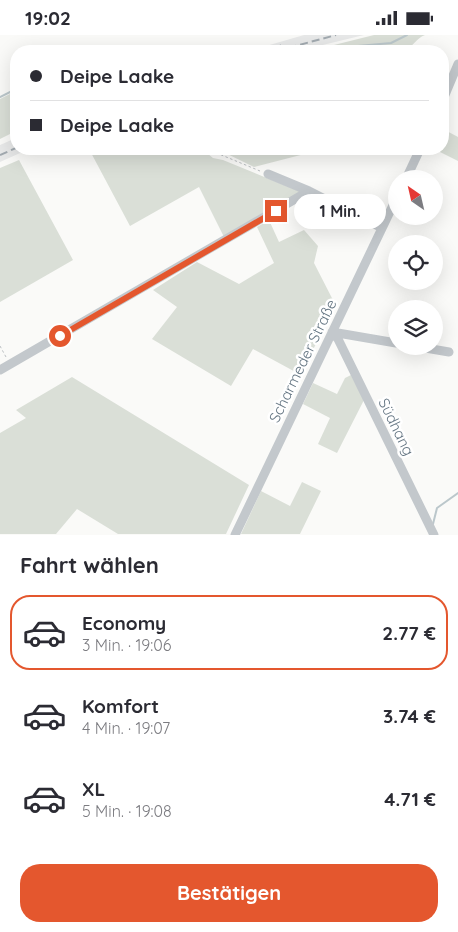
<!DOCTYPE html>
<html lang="de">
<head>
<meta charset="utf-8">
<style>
	:root { --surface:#fff; --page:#f7f7f7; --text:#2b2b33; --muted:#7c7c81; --line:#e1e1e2; --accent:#e4572e }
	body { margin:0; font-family:Quicksand,sans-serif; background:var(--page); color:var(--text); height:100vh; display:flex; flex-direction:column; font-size:19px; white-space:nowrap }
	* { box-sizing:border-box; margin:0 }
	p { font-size:16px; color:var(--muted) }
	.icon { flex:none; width:28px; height:28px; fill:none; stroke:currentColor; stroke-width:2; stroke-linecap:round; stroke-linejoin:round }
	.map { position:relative; height:500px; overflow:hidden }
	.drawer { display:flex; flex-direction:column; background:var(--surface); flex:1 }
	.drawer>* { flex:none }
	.guide { position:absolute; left:10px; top:10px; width:439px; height:110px; border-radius:20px; box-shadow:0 5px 20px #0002; display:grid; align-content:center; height:110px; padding:0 20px; background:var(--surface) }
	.needle { width:32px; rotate:326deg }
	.tools { position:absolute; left:388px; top:135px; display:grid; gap:10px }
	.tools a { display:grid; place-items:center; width:55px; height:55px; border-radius:50%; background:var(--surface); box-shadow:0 5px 20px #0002; font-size:25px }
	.end { position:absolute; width:22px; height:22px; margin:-11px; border:6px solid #e4572e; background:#fff; box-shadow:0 0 0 2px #fff }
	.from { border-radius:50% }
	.bubble { position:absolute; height:35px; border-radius:18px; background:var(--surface); box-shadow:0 5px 20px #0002; font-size:16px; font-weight:700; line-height:35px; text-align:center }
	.guide b { display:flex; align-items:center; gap:18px; height:48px; font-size:19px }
	.guide b+b { border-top:1px solid var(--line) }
	.guide i { width:12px; height:12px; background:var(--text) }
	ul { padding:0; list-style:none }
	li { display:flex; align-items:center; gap:15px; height:75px; margin:0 10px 8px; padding:0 10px; border:2px solid transparent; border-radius:20px }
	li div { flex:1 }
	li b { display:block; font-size:19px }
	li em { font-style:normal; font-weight:700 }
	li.selected { border-color:var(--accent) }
	li>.icon { width:45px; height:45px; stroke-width:1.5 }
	h2 { padding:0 20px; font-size:22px; line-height:60px }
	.primary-button { display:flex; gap:10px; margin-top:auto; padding:10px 20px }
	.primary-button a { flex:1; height:58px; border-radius:20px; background:var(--accent); color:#fff; font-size:20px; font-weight:700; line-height:58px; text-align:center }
	.status { display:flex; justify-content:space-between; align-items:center; height:35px; padding:0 25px; background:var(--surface); direction:ltr }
	.status svg { height:14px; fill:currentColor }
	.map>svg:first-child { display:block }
</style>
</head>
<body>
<div class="status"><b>19:02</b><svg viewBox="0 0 49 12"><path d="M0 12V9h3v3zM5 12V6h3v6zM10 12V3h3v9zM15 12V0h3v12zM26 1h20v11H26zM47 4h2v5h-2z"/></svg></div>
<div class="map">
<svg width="458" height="500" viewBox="0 0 458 500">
	<rect width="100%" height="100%" fill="#fafaf8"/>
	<path fill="#e8e9e9" d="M 304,0 L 364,0 L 298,16 L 249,16 Z
		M 16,103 L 16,114 L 29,114 L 0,127 L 0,110 Z"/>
	<path fill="#dadfd7" d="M 374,0 L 425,0 C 417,3 413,11 405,16 L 310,16 Z
		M 16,56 L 16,96 L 0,104 L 0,64 Z
		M 443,94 L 458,102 L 458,126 L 434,114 L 442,114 Z
		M 89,114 L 202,114 L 213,123 L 223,125 L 301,157 L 224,202 L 199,152 L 130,191 Z
		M 217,114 L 233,114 L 232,115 L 233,114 L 324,114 L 254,132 Z
		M 19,125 L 73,225 L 0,267 L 0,133 Z
		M 269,185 L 279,207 L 304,195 L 318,211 L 314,228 L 335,269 L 301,340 L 253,314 L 231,351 L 152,304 L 177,272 L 153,255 L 197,227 L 239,249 L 274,228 L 257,192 Z
		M 351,340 L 364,365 L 337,418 L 318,409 L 330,383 L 303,369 L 313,348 L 337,359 L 345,343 Z
		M 72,342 L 249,450 L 226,499 L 118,499 L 77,474 L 56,499 L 0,499 L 0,398 L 26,383 L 16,375 Z
		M 302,447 L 321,456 L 300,499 L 241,499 L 261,456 L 290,471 Z"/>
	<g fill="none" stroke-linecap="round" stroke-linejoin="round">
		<path stroke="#bbc7cb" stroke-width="2" d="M 303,16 L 391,8 L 407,0
			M 0,62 L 16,54
			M 433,489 L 437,473 L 458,458"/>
		<path stroke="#bbbfc2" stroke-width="1" stroke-dasharray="2.5 2.5" stroke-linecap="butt" d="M 207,114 L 260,136
			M 0,311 L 6,322"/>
		<path stroke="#c3c8cc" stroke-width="9" d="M 442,67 L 458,29
			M 268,139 L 309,156 L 382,193
			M 406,144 L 420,114
			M 332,297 L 338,304 L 434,500
			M 332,297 L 396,308
			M 414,311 L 449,317
			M 0,335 L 309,156
			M 235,500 L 396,164"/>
		<path stroke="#a2aab0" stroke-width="2" stroke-dasharray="8 4" stroke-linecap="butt" d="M 262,16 L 283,10
			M 277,16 L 336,0
			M 0,120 L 16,113"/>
	</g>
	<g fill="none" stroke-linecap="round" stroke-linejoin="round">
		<path stroke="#e4572e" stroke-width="6" d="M 60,301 L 276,176"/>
	</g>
	<g text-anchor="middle" stroke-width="5" stroke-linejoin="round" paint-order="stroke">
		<g font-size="15" fill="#657683" stroke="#fff">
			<text transform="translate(303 326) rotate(-64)" y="5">Scharmeder Straße</text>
			<text transform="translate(396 392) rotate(64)" y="5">Südhang</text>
		</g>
	</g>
</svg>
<div class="tools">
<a><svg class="needle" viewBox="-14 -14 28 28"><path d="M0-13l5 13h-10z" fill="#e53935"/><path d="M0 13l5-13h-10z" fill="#7c7c81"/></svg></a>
<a><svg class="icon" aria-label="locate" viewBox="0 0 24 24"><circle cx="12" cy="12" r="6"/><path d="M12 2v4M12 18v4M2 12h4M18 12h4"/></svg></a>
<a><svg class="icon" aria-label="layers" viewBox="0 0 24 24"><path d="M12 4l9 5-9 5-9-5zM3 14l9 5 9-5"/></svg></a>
</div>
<i class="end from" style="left:60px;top:301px"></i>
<i class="end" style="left:276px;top:176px"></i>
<div class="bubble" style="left:294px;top:159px;width:92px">1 Min.</div>
<div class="guide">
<b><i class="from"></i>Deipe Laake</b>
<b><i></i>Deipe Laake</b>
</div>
</div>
<section class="drawer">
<h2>Fahrt wählen</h2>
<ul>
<li class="selected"><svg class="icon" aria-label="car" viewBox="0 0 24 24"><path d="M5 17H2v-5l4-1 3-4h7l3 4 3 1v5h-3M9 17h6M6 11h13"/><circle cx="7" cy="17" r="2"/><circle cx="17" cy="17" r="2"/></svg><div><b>Economy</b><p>3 Min. · 19:06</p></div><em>2.77 €</em></li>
<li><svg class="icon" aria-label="car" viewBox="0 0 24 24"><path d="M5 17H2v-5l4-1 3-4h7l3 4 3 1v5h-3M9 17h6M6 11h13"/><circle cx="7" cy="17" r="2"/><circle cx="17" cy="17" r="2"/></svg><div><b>Komfort</b><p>4 Min. · 19:07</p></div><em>3.74 €</em></li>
<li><svg class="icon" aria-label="car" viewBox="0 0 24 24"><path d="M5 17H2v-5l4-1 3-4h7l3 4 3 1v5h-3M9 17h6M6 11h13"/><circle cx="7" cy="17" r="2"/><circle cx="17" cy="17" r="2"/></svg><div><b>XL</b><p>5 Min. · 19:08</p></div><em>4.71 €</em></li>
</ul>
<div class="primary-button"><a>Bestätigen</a></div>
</section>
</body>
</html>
